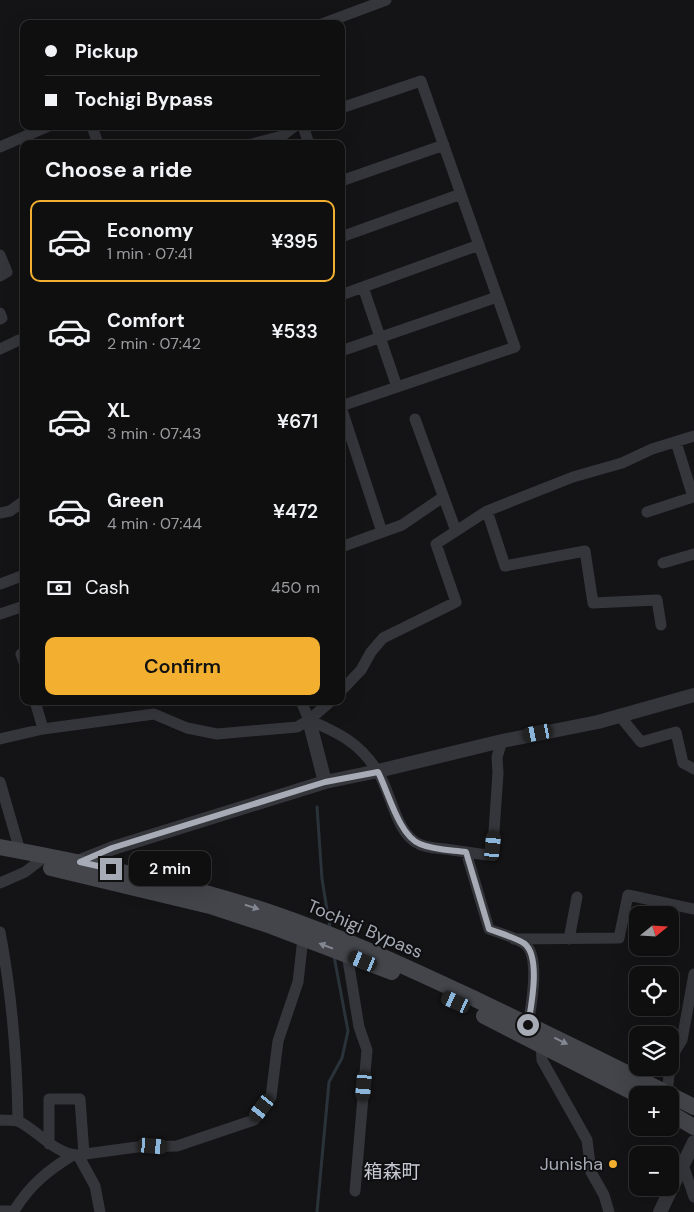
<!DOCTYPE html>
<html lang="en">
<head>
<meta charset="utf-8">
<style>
	:root { --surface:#0f0f10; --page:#181819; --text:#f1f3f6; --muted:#9b9c9f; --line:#2f2f30; --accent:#f2af30 }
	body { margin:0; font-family:"DM Sans","Noto Sans JP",sans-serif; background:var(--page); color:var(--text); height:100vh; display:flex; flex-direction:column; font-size:19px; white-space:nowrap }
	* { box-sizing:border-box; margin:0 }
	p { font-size:16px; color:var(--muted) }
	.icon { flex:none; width:28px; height:28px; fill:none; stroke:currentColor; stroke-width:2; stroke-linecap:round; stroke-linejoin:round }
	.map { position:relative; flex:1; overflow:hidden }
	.panel { position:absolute; left:20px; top:140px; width:325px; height:565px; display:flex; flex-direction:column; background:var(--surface); border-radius:10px; box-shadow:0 5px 20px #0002,0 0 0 1px var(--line) }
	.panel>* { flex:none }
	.hud { position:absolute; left:20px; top:20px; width:325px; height:110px; border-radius:10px; box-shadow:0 5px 20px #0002,0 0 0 1px var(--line); display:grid; align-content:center; height:110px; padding:0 25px; background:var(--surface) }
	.needle { width:32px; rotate:72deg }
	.controls { position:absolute; left:629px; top:906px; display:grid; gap:10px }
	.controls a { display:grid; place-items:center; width:50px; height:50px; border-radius:10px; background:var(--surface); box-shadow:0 5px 20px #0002,0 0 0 1px var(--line); font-size:25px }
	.end { position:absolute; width:22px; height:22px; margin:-11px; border:6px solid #a6abb6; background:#111; box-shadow:0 0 0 2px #111 }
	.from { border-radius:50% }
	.bubble { position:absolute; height:35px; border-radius:10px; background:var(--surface); box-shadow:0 5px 20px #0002,0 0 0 1px var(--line); font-size:16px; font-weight:600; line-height:35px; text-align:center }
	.car { position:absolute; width:15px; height:30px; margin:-15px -8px; border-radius:6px; box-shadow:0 0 4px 1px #0007; background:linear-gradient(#222 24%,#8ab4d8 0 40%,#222 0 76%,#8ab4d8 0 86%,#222 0) }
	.hud b { display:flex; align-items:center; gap:18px; height:48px; font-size:19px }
	.hud b+b { border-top:1px solid var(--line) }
	.hud i { width:12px; height:12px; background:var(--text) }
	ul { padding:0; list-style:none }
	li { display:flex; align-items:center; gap:15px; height:82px; margin:0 10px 8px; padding:0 15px; border:2px solid transparent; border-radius:10px }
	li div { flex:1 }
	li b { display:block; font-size:19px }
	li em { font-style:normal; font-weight:600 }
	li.current { border-color:var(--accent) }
	li>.icon { width:45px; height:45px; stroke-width:1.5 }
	h2 { padding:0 25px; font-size:22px; line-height:60px }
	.pay { display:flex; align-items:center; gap:12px; height:55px; padding:0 25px; font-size:19px }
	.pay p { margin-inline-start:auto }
	.action { display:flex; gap:10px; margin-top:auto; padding:10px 25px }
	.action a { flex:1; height:58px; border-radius:10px; background:var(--accent); color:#111; font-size:20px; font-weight:600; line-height:58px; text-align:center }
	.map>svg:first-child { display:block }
</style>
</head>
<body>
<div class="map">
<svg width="694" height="1212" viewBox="0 0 694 1212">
	<rect width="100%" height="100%" fill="#141416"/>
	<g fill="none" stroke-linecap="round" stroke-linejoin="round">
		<path stroke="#2a333a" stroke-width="3" d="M 317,807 L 322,879 L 330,928
			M 317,1212 L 329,1082 L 342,1058 L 348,1031 L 334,956"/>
		<path stroke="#35363b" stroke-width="11" d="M 322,24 L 386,0
			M 341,108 L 421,81 L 515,347 L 341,406
			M 92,126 L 98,144
			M 303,126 L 309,144
			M 252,144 L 282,136 L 295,126
			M 0,147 L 49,126
			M 341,181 L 444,145
			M 341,237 L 461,194
			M 0,255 L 7,272 L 0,276
			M 363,287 L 397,387
			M 341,295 L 479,245
			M 0,313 L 2,318 L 0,319
			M 0,349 L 19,340
			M 341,351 L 497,297
			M 341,407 L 382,532
			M 415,419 L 456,531
			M 487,511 L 505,566 L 585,551 L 593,603 L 657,600 L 661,625
			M 647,512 L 693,497 L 676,442
			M 0,513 L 10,511 L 24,501
			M 341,547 L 402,525 L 443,497
			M 663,563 L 694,554
			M 0,584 L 24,575
			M 0,614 L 24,606
			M 24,653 L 21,654 L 24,662
			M 341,691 L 361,670 L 371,652 L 383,638 L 456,602 L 436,544 L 487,511 L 573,477 L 622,463 L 652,449 L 694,436
			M 35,701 L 43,729
			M 301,701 L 309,720 C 339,733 360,743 378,772 C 391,792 396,834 419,844 C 427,848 437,848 445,849 C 459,851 473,853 487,855 L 493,846 L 498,773 L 497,757 L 502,741
			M 619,715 L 641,742 L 676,732 L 683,763 L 694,769
			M 0,739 L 43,729 L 154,714 L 187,728 L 217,734 L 297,727 L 309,720 L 331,701
			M 0,782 L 20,851
			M 466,852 L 489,929 C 499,933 517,938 525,944 C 541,957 531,1007 528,1025
			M 0,883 L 25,872 L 46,856
			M 0,932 C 12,995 17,1057 18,1121
			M 514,939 L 619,938 L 628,895 L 694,909
			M 569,939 L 577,897
			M 347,954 L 359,1027 L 367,1050 L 355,1191
			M 541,1045 L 542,1060 L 587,1140 L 591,1172 L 604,1195 L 609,1212
			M 667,1093 L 671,1058 L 682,1040 L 694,974
			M 0,1120 C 6,1121 14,1119 20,1122 C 39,1132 55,1154 78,1155 L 95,1186 L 100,1212
			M 49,1144 L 49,1099 L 80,1099 L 84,1154
			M 78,1155 L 137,1147 L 177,1146 L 254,1120 L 271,1097 L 278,1041 L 298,982 L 303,938
			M 683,1165 L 694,1197
			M 0,1211 L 14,1211 C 30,1185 47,1171 73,1155"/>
		<path stroke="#35363b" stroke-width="14" d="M 309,720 L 325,782
			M 75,863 L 113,848 L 325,782 L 378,771 L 502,741 L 598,722 L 694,695
			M 660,1212 L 694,1142"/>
		<path stroke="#43454b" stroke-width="16" d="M 0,847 C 93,864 186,884 275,914 C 345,938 410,969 477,1000 C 550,1035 622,1070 694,1107
			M 51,868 L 210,906 L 271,926 L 392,972
			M 484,1016 L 638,1095
			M 670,1113 L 694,1127"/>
	</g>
	<defs><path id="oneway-solid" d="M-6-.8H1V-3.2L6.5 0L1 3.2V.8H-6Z" transform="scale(1.25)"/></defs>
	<g fill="#838791">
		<use href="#oneway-solid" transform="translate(252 907) rotate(17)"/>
		<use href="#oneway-solid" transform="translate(326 946) rotate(-159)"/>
		<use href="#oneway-solid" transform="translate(561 1041) rotate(26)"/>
	</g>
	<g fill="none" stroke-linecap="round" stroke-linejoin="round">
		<path stroke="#a6abb6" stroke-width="6" d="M 111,869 L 80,862 L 112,848 L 325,782 L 378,772 C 388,791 399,836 420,844 C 434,850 451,850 466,852 L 489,929 C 499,933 517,938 525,944 C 541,958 531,1007 528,1025"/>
	</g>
	<circle fill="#f2af30" stroke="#0f0f11" stroke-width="2" cx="613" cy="1164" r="5"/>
	<g text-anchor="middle" stroke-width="4" stroke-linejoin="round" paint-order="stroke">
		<g font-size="18" fill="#a6abb6" stroke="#0f0f11">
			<text transform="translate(365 929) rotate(23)" y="6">Tochigi Bypass</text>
		</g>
		<g font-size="18" fill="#a6abb6" stroke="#0f0f11" text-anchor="end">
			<text x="603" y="1170">Junisha</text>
		</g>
		<g font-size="19" fill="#c7cad2" stroke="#0f0f11">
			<text x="392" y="1178">箱森町</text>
		</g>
	</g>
</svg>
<div class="controls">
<a><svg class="needle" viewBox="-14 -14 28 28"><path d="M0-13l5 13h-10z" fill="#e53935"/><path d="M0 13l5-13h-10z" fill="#9b9c9f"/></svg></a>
<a><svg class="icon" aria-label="locate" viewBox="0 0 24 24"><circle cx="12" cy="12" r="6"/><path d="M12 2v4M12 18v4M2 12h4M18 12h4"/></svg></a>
<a><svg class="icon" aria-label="layers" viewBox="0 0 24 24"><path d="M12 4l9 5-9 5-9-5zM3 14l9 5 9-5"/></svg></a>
<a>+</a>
<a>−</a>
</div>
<i class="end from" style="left:528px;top:1025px"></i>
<i class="end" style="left:111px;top:869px"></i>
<div class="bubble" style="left:129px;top:851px;width:82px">2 min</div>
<i class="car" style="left:538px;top:733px;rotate:259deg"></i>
<i class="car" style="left:493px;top:846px;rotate:6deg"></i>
<i class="car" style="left:363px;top:961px;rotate:292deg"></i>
<i class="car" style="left:456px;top:1002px;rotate:295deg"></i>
<i class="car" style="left:364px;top:1086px;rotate:185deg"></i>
<i class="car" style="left:262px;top:1108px;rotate:217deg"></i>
<i class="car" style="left:153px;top:1146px;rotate:95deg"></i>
<div class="hud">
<b><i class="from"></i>Pickup</b>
<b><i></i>Tochigi Bypass</b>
</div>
<section class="panel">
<h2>Choose a ride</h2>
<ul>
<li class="current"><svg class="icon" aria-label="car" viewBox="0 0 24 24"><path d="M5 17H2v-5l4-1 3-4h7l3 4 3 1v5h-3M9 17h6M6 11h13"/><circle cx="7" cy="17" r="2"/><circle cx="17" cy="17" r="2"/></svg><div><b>Economy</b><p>1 min · 07:41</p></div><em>¥395</em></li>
<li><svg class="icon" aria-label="car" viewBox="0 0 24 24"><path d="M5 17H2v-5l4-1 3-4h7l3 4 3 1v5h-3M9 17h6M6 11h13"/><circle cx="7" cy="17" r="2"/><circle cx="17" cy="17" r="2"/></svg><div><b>Comfort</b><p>2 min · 07:42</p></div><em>¥533</em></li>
<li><svg class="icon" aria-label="car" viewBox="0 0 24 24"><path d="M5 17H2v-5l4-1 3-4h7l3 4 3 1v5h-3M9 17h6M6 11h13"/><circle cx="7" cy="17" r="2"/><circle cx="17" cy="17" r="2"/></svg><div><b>XL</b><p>3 min · 07:43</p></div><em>¥671</em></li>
<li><svg class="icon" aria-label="car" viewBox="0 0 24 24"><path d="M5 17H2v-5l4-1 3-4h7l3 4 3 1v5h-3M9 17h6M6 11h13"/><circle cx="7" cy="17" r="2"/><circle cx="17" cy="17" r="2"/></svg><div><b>Green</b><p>4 min · 07:44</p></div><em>¥472</em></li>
</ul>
<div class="pay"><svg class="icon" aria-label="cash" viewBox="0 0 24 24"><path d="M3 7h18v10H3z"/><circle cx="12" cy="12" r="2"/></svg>Cash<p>450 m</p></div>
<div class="action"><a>Confirm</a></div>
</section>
</div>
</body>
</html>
